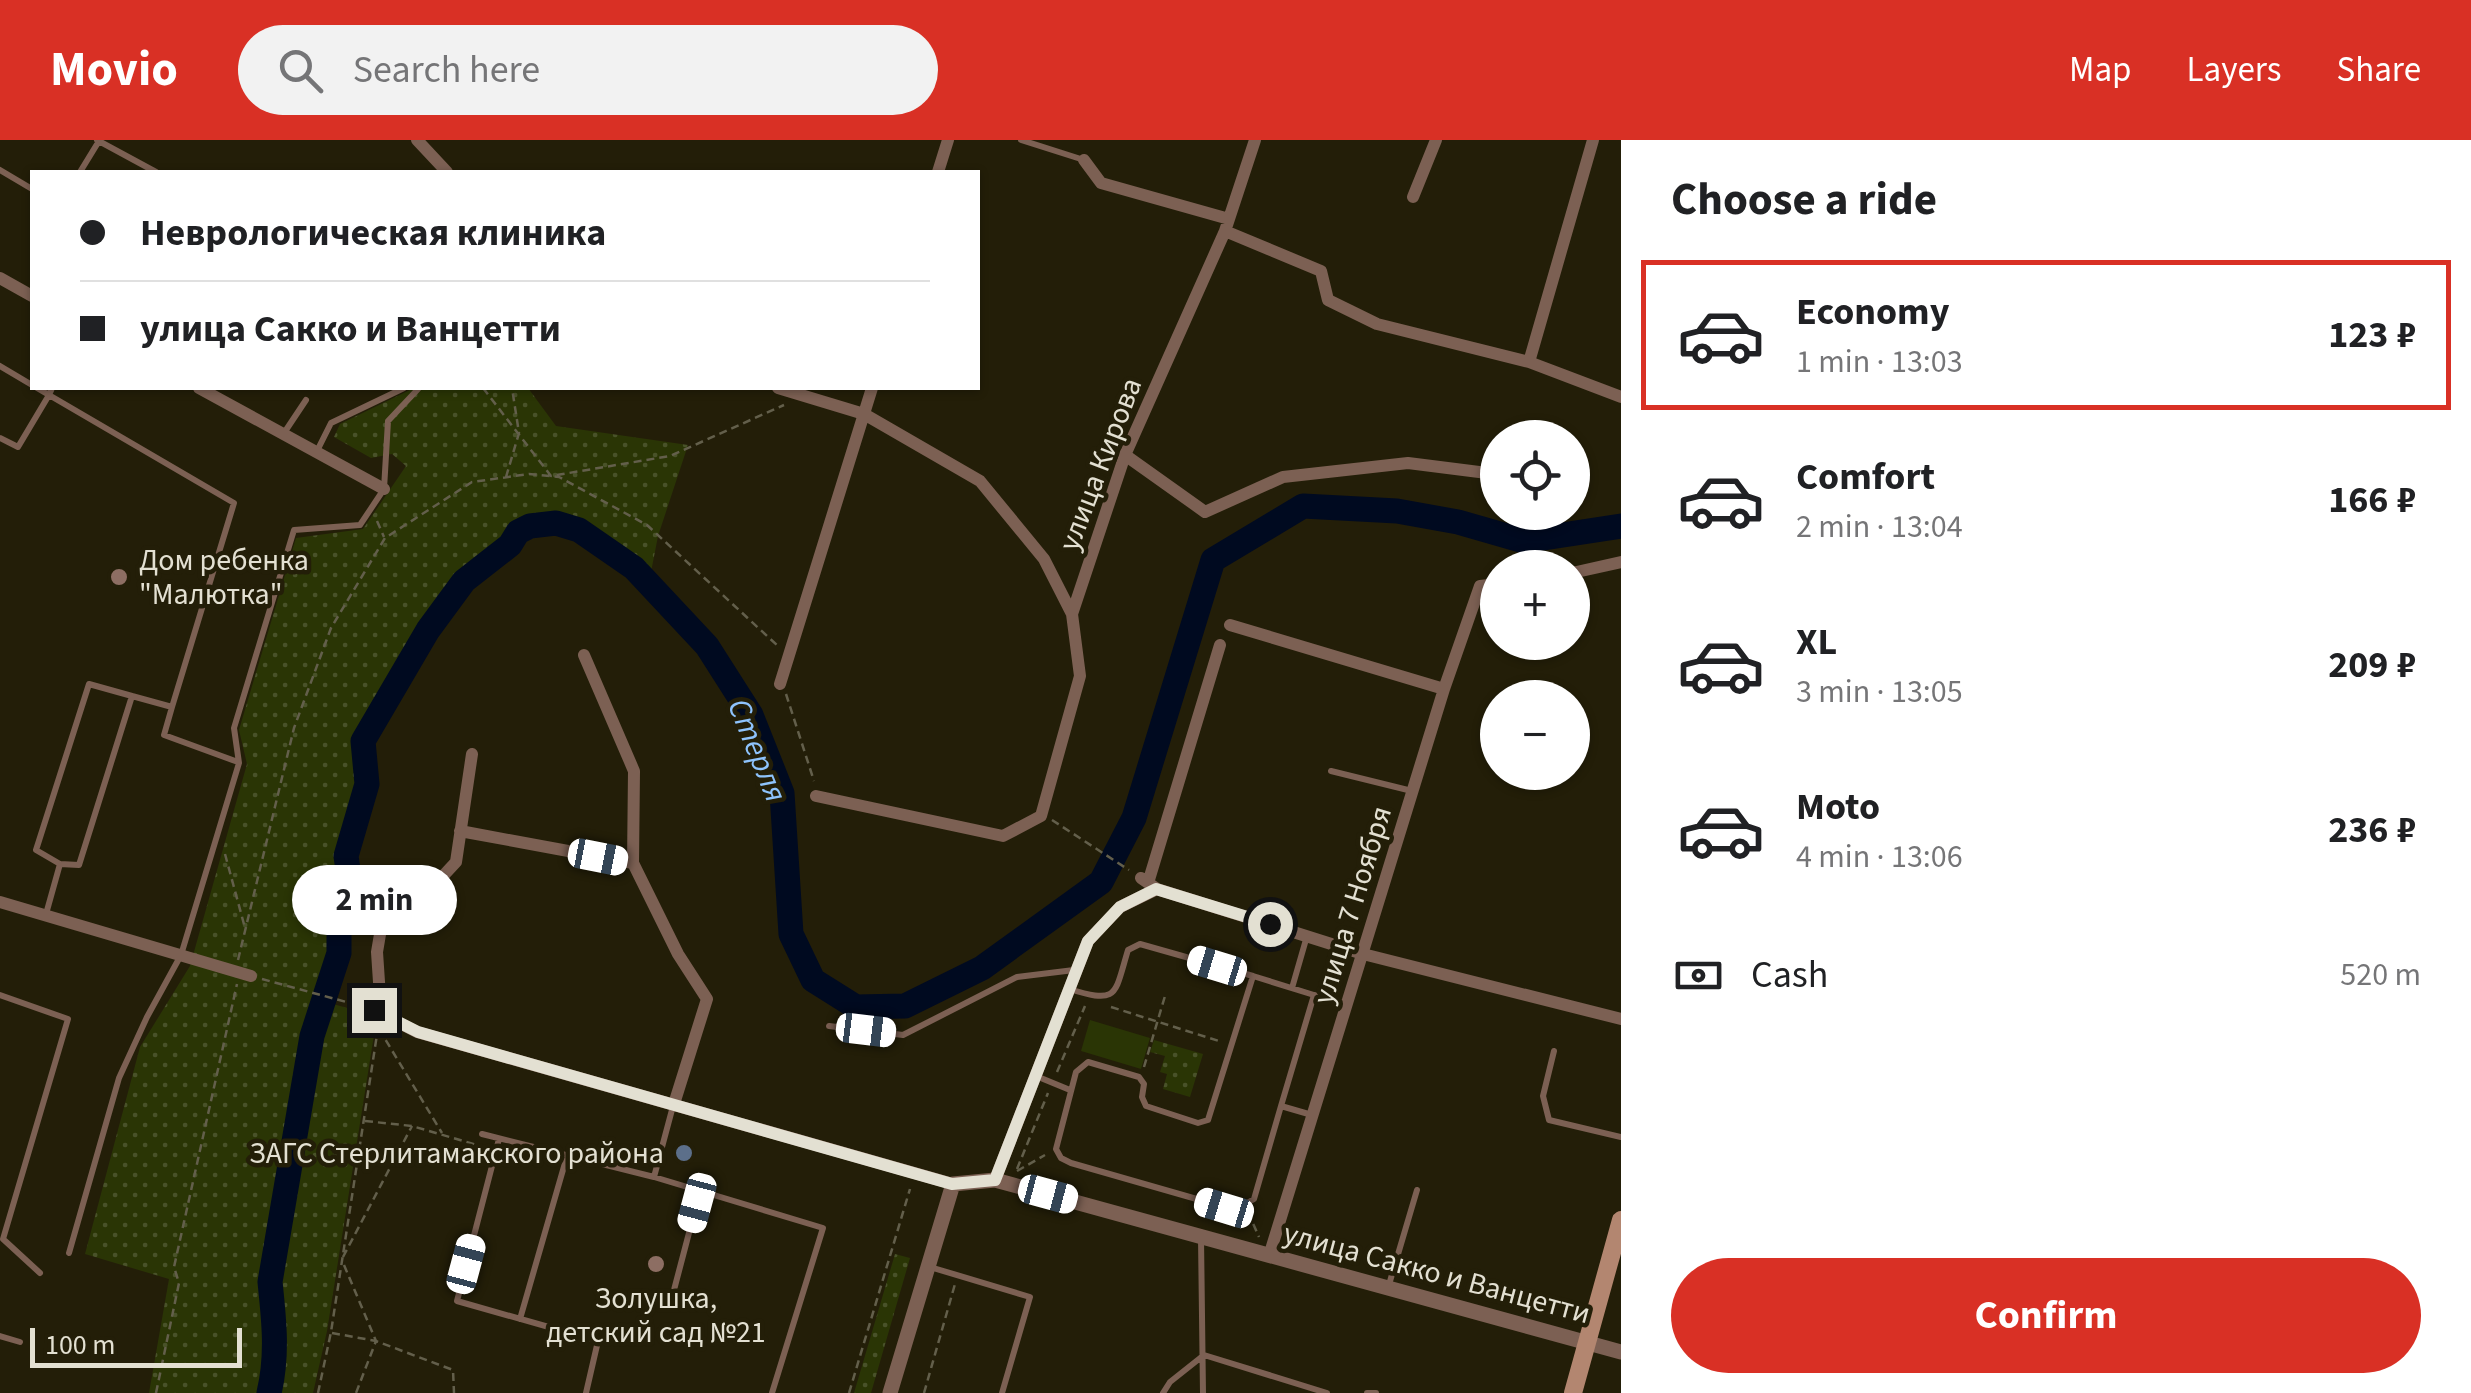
<!DOCTYPE html>
<html lang="en">
<head>
<meta charset="utf-8">
<style>
	:root { --surface:#fff; --page:#f2f2f2; --text:#202124; --muted:#757577; --line:#e0e0e0; --accent:#d93025 }
	body { margin:0; font-family:"Source Sans 3",sans-serif; background:var(--page); color:var(--text); height:100vh; display:flex; flex-direction:column; font-size:38px; white-space:nowrap }
	* { box-sizing:border-box; margin:0 }
	p { font-size:32px; color:var(--muted) }
	.icon { flex:none; width:55px; height:55px; fill:none; stroke:currentColor; stroke-width:2; stroke-linecap:round; stroke-linejoin:round }
	.map { position:relative; flex:1; overflow:hidden }
	.panel { display:flex; flex-direction:column; background:var(--surface); width:850px }
	.panel>* { flex:none }
	.hud { position:absolute; left:30px; top:30px; width:950px; height:220px; border-radius:0px; box-shadow:0 2px 8px #0004; display:grid; align-content:center; height:220px; padding:0 50px; background:var(--surface) }
	.buttons { position:absolute; left:1480px; top:280px; display:grid; gap:20px }
	.buttons a { display:grid; place-items:center; width:110px; height:110px; border-radius:50%; background:var(--surface); box-shadow:0 2px 8px #0004; font-size:50px }
	.scale { position:absolute; left:30px; bottom:25px; width:212px; box-sizing:border-box; padding-left:10px; border:5px solid #e3e0d2; border-top:0; font-size:28px; line-height:35px; white-space:nowrap; color:#e3e0d2; -webkit-text-stroke:8px #231e08; paint-order:stroke }
	.end { position:absolute; width:45px; height:45px; margin:-22px; border:12px solid #e3e0d2; background:#111; box-shadow:0 0 0 5px #111 }
	.from { border-radius:50% }
	.bubble { position:absolute; height:70px; border-radius:35px; background:var(--surface); box-shadow:0 2px 8px #0004; font-size:32px; font-weight:700; line-height:70px; text-align:center }
	.car { position:absolute; width:30px; height:60px; margin:-30px -15px; border-radius:12px; box-shadow:0 0 8px 2px #0007; background:linear-gradient(#fff 24%,#345 0 40%,#fff 0 76%,#345 0 86%,#fff 0) }
	.hud b { display:flex; align-items:center; gap:35px; height:95px; font-size:38px }
	.hud b+b { border-top:2px solid var(--line) }
	.hud i { width:25px; height:25px; background:var(--text) }
	ul { padding:0; list-style:none }
	li { display:flex; align-items:center; gap:30px; height:150px; margin:0 20px 15px; padding:0 30px; border:5px solid transparent; border-radius:0px }
	li div { flex:1 }
	li b { display:block; font-size:38px }
	li em { font-style:normal; font-weight:700 }
	li.selected { border-color:var(--accent) }
	li>.icon { width:90px; height:90px; stroke-width:1.5 }
	h2 { padding:0 50px; font-size:45px; line-height:120px }
	.pay { display:flex; align-items:center; gap:25px; height:110px; padding:0 50px; font-size:38px }
	.pay p { margin-inline-start:auto }
	.button { display:flex; gap:20px; margin-top:auto; padding:20px 50px }
	.button a { flex:1; height:115px; border-radius:60px; background:var(--accent); color:#fff; font-size:40px; font-weight:700; line-height:115px; text-align:center }
	header { display:flex; align-items:center; gap:60px; box-sizing:border-box; height:140px; padding:0 50px; background:var(--accent); color:#fff }
	header strong { font-size:48px }
	nav { display:flex; gap:55px; margin-inline-start:auto; font-size:35px }
	.search { width:700px; height:90px; background:var(--page); display:flex; align-items:center; gap:25px; box-sizing:border-box; padding:0 35px; border-radius:55px; color:var(--muted); font-size:38px }
	main { display:flex; flex:1; min-height:0 }
	.map>svg:first-child { display:block }
</style>
</head>
<body>
<header>
<strong>Movio</strong>
<div class="search"><svg class="icon" aria-label="search" viewBox="0 0 24 24"><circle cx="10" cy="10" r="6"/><path d="M15 15l6 6"/></svg>Search here</div>
<nav><a>Map</a><a>Layers</a><a>Share</a></nav>
</header>
<main>
<div class="map">
<svg width="1621" height="1253" viewBox="0 0 1621 1253">
	<defs>
		<pattern id="park-dots" width="8" height="8" patternUnits="userSpaceOnUse" patternTransform="scale(2.5)"><rect width="8" height="8" fill="#2a3505"/><path d="M2 2h.1M6 6h.1" fill="none" stroke="#495229" stroke-width="1.8" stroke-linecap="round"/></pattern>
	</defs>
	<rect width="100%" height="100%" fill="#231e08"/>
	<path fill="url(#park-dots)" d="M 414,248 L 528,248 L 556,286 L 688,305 L 658,396 L 651,432 C 624,413 587,376 552,375 C 527,373 517,388 501,403 C 488,415 470,423 458,435 C 413,481 395,548 355,598 L 360,640 L 337,711 L 341,742 L 334,766 L 332,813 L 306,896 L 281,1022 L 263,1141 L 271,1173 L 272,1230 L 266,1253 L 149,1253 L 169,1139 L 85,1114 L 140,907 L 190,826 L 247,624 L 239,590 L 296,398 L 363,389 L 406,326 L 392,314 L 371,318 L 334,297 L 340,284 Z
		M 329,863 L 377,876 L 327,1191 L 313,1253 L 275,1253 C 285,1216 285,1179 276,1143 Z
		M 1154,900 L 1203,914 L 1190,957 L 1163,949 L 1167,934 L 1160,932 L 1165,916 L 1150,912 Z
		M 895,1114 L 910,1118 L 871,1253 L 854,1253 Z"/>
	<path fill="#2a3505" d="M 1090,880 L 1150,898 L 1141,929 L 1081,911 Z"/>
	<g fill="none" stroke-linecap="round" stroke-linejoin="round">
		<path stroke="#000a20" stroke-width="25" d="M 269,1253 C 278,1215 274,1180 270,1142 L 312,896 L 339,813 L 339,769 L 350,744 L 346,716 L 367,644 L 363,601 L 428,490 L 464,441 L 510,405 L 518,392 L 530,386 L 556,383 L 579,390 L 634,428 L 707,506 L 751,575 L 782,653 L 791,794 L 813,840 L 856,867 L 905,866 L 982,828 L 1101,742 L 1134,678 L 1213,420 L 1303,366 L 1397,371 L 1458,382 L 1524,401 L 1621,386"/>
		<path stroke="#635f4b" stroke-width="2.5" stroke-dasharray="8 5" stroke-linecap="butt" d="M 483,248 L 551,336 L 670,316 L 784,265
			M 506,337 L 519,293 L 512,248
			M 377,381 L 384,397
			M 786,554 L 814,641
			M 1052,680 L 1129,730
			M 225,714 L 245,788
			M 238,820 L 294,588 L 331,488 L 385,398 L 472,342 L 529,334 L 559,337 L 647,385 L 779,507
			M 262,839 L 361,866
			M 1111,867 L 1222,902
			M 379,889 L 442,993
			M 1144,927 L 1165,856
			M 1057,932 L 1085,866
			M 365,981 L 412,986 L 484,1007
			M 1017,1029 L 1048,953
			M 1017,1031 L 1045,1015
			M 1248,1072 L 1259,1097
			M 343,1117 L 412,986
			M 344,1125 L 376,1201 L 356,1253
			M 332,1193 L 376,1201 L 453,1230 L 454,1253
			M 156,1253 L 179,1143 L 174,1127 L 237,844
			M 318,1253 L 331,1192 L 378,888
			M 849,1253 L 910,1049
			M 924,1253 L 955,1144"/>
		<path stroke="#7c6053" stroke-width="6" d="M 97,0 L 156,32
			M 1021,0 L 1084,20
			M 0,30 L 32,49
			M 80,32 L 99,1
			M 0,226 L 32,245
			M 52,248 L 49,255 L 234,363 L 172,567
			M 284,293 L 306,260
			M 0,298 L 18,307 L 49,255 L 37,248
			M 317,311 L 331,283 L 404,248
			M 1331,631 L 1412,651
			M 60,724 L 79,725 L 132,556 L 172,567 L 164,595 L 238,622
			M 46,774 L 60,724 L 36,710 L 89,544 L 132,556
			M 1292,848 L 1307,796
			M 1069,849 C 1119,864 1114,856 1128,810 L 1140,804 L 1253,836
			M 0,855 L 68,879 L 3,1099 L 40,1133
			M 1314,855 L 1347,864
			M 829,886 L 903,895 L 1017,837 L 1074,830
			M 1554,911 L 1543,956 L 1549,980 L 1621,997
			M 1036,936 L 1070,950
			M 1281,966 L 1314,855 L 1253,836 L 1208,980 L 1198,983 L 1146,966 L 1142,957 L 1144,944 L 1139,937 L 1088,922 L 1076,932 L 1056,1009 L 1061,1018 L 1071,1023 L 1235,1070 L 1254,1059 L 1281,966 L 1312,975
			M 482,994 L 654,1037 L 823,1088 L 772,1253
			M 499,999 L 457,1161 L 598,1201 L 586,1253
			M 654,1037 L 673,966
			M 1201,1098 L 1203,1253
			M 69,1113 L 119,938 L 147,877 L 181,815 L 239,623 L 234,588 L 294,390 L 360,385 L 384,349 L 388,281 L 419,248
			M 930,1127 L 1030,1157 L 1002,1253
			M 1388,1148 L 1417,1050
			M 669,1169 L 700,1051
			M 520,1179 L 567,1016
			M 0,1196 L 20,1202
			M 1163,1253 L 1170,1242 L 1204,1215 L 1327,1253
			M 1367,1253 L 1376,1253"/>
		<path stroke="#7c6053" stroke-width="12" d="M 417,0 L 447,32
			M 1084,20 L 1101,43 L 1229,79
			M 938,32 L 948,0
			M 1413,57 L 1436,0
			M 1225,91 L 1321,131 L 1328,160 L 1377,184 L 1529,222 L 1621,257
			M 0,138 L 32,156
			M 1529,222 L 1593,0
			M 199,248 L 384,349
			M 778,248 L 864,274 L 980,341 L 1044,419 L 1072,474
			M 1125,315 L 1205,372 L 1283,337 L 1408,323 L 1487,333
			M 1572,433 L 1621,422
			M 1230,485 L 1444,549
			M 584,515 L 634,631 L 633,723 L 678,814 L 707,859 L 674,964
			M 780,544 L 872,248
			M 816,656 L 1003,696 L 1041,676 L 1080,536 L 1072,474 L 1125,315 L 1225,91 L 1255,0
			M 460,691 L 633,723
			M 1141,738 L 1157,749 L 1363,814 L 1621,879
			M 1148,743 L 1220,505
			M 0,762 L 251,836
			M 374,870 L 417,892 L 953,1044
			M 381,872 L 377,812 L 386,759 L 430,750 L 456,722 L 472,614
			M 995,1040 L 1088,801 L 1120,767 L 1157,749
			M 1269,1116 L 1444,549 L 1480,446 L 1498,444"/>
		<path stroke="#7c6053" stroke-width="15" d="M 890,1253 L 953,1044 L 995,1040 L 1621,1212"/>
		<path stroke="#b38670" stroke-width="18" d="M 1573,1253 L 1621,1080"/>
	</g>
	<g fill="none" stroke-linecap="round" stroke-linejoin="round">
		<path stroke="#e3e0d2" stroke-width="12" d="M 374,870 L 418,892 L 952,1044 L 995,1040 L 1088,801 L 1120,767 L 1156,749 L 1270,784"/>
	</g>
	<g fill="#8d6e63" stroke="#231e08" stroke-width="4">
		<circle cx="119" cy="437" r="10"/>
		<circle cx="656" cy="1124" r="10"/>
	</g>
	<circle fill="#5c6f8a" stroke="#231e08" stroke-width="4" cx="684" cy="1013" r="10"/>
	<g text-anchor="middle" stroke-width="9" stroke-linejoin="round" paint-order="stroke">
		<g font-size="30" fill="#e3e0d2" stroke="#231e08">
			<text transform="translate(1100 324) rotate(-69)" y="10">улица Кирова</text>
			<text transform="translate(1352 765) rotate(-73)" y="10">улица 7 Ноября</text>
			<text transform="translate(1437 1133) rotate(15)" y="10">улица Сакко и Ванцетти</text>
		</g>
		<g font-size="30" fill="#e3e0d2" stroke="#231e08" text-anchor="start">
			<text x="139" y="430">Дом ребенка<tspan x="139" dy="34">"Малютка"</tspan></text>
			<text x="664" y="1023" text-anchor="end">ЗАГС Стерлитамакского района</text>
			<text x="656" y="1168" text-anchor="middle">Золушка,<tspan x="656" dy="34">детский сад №21</tspan></text>
		</g>
		<g font-size="32" font-style="italic" fill="#8ec3fc" stroke="#231e08">
			<text transform="translate(758 610) rotate(68)" y="11">Стерля</text>
		</g>
	</g>
</svg>
<div class="buttons">
<a><svg class="icon" aria-label="locate" viewBox="0 0 24 24"><circle cx="12" cy="12" r="6"/><path d="M12 2v4M12 18v4M2 12h4M18 12h4"/></svg></a>
<a>+</a>
<a>−</a>
</div>
<div class="scale">100 m</div>
<i class="end from" style="left:1270px;top:784px"></i>
<i class="end" style="left:374px;top:870px"></i>
<div class="bubble" style="left:292px;top:725px;width:165px">2 min</div>
<i class="car" style="left:598px;top:717px;rotate:101deg"></i>
<i class="car" style="left:1217px;top:826px;rotate:287deg"></i>
<i class="car" style="left:866px;top:890px;rotate:97deg"></i>
<i class="car" style="left:1048px;top:1054px;rotate:105deg"></i>
<i class="car" style="left:697px;top:1063px;rotate:195deg"></i>
<i class="car" style="left:1224px;top:1068px;rotate:287deg"></i>
<i class="car" style="left:466px;top:1124px;rotate:15deg"></i>
<div class="hud">
<b><i class="from"></i>Неврологическая клиника</b>
<b><i></i>улица Сакко и Ванцетти</b>
</div>
</div>
<section class="panel">
<h2>Choose a ride</h2>
<ul>
<li class="selected"><svg class="icon" aria-label="car" viewBox="0 0 24 24"><path d="M5 17H2v-5l4-1 3-4h7l3 4 3 1v5h-3M9 17h6M6 11h13"/><circle cx="7" cy="17" r="2"/><circle cx="17" cy="17" r="2"/></svg><div><b>Economy</b><p>1 min · 13:03</p></div><em>123 ₽</em></li>
<li><svg class="icon" aria-label="car" viewBox="0 0 24 24"><path d="M5 17H2v-5l4-1 3-4h7l3 4 3 1v5h-3M9 17h6M6 11h13"/><circle cx="7" cy="17" r="2"/><circle cx="17" cy="17" r="2"/></svg><div><b>Comfort</b><p>2 min · 13:04</p></div><em>166 ₽</em></li>
<li><svg class="icon" aria-label="car" viewBox="0 0 24 24"><path d="M5 17H2v-5l4-1 3-4h7l3 4 3 1v5h-3M9 17h6M6 11h13"/><circle cx="7" cy="17" r="2"/><circle cx="17" cy="17" r="2"/></svg><div><b>XL</b><p>3 min · 13:05</p></div><em>209 ₽</em></li>
<li><svg class="icon" aria-label="car" viewBox="0 0 24 24"><path d="M5 17H2v-5l4-1 3-4h7l3 4 3 1v5h-3M9 17h6M6 11h13"/><circle cx="7" cy="17" r="2"/><circle cx="17" cy="17" r="2"/></svg><div><b>Moto</b><p>4 min · 13:06</p></div><em>236 ₽</em></li>
</ul>
<div class="pay"><svg class="icon" aria-label="cash" viewBox="0 0 24 24"><path d="M3 7h18v10H3z"/><circle cx="12" cy="12" r="2"/></svg>Cash<p>520 m</p></div>
<div class="button"><a>Confirm</a></div>
</section>
</main>
</body>
</html>
